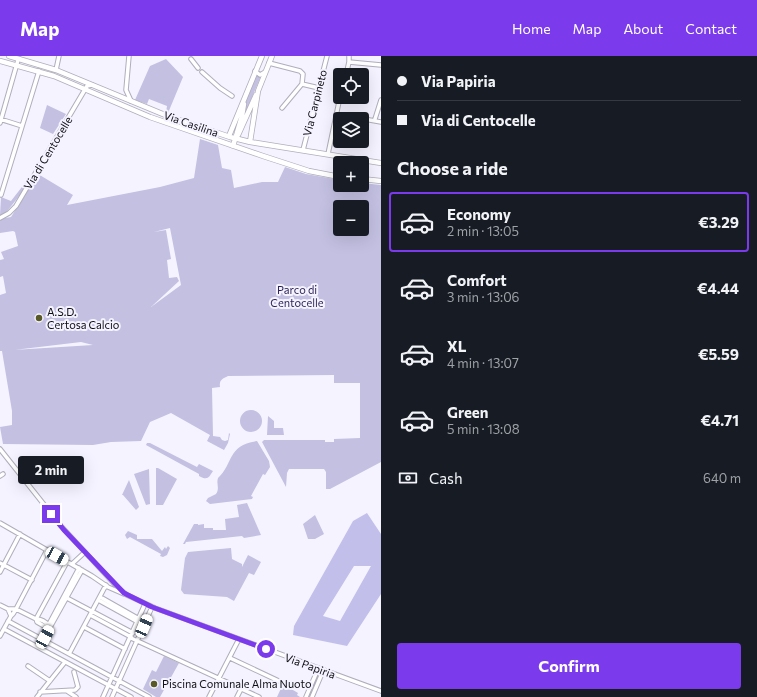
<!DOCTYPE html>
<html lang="en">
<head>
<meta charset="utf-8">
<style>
	:root { --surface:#171b24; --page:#20242c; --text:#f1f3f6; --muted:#9ea1a6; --line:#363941; --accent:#7c3aed }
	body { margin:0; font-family:Commissioner,sans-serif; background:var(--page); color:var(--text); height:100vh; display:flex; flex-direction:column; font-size:15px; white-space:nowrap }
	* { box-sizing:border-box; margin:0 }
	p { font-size:13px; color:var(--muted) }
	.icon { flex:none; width:22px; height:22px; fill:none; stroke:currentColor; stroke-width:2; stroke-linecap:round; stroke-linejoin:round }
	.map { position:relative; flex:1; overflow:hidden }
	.side { display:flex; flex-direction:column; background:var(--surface); width:376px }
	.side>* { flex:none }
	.top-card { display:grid; align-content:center; height:88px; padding:0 16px; background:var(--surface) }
	.buttons { position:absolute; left:333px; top:12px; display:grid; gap:8px }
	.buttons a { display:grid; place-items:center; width:36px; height:36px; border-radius:4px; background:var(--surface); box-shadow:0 4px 16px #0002; font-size:20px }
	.end { position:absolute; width:18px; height:18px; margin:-9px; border:5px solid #7c3aed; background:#fff; box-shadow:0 0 0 2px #fff }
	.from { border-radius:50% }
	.bubble { position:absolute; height:28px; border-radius:4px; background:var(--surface); box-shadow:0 4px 16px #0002; font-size:13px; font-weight:700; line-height:28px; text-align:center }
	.car { position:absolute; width:12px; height:24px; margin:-12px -6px; border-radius:5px; box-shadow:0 0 3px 1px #0007; background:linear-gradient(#fff 24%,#345 0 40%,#fff 0 76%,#345 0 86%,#fff 0) }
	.top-card b { display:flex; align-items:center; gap:14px; height:38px; font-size:15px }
	.top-card b+b { border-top:1px solid var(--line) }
	.top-card i { width:10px; height:10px; background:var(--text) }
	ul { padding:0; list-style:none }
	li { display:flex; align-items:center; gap:12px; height:60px; margin:0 8px 6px; padding:0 8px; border:2px solid transparent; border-radius:4px }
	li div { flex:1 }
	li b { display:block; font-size:15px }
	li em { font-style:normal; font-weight:700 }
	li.current { border-color:var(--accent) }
	li>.icon { width:36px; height:36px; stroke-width:1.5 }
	h2 { padding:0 16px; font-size:18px; line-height:48px }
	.pay { display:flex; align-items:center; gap:10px; height:44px; padding:0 16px; font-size:15px }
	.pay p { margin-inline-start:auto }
	.action { display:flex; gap:8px; margin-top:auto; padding:8px 16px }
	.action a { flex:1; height:46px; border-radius:4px; background:var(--accent); color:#fff; font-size:16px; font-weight:700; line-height:46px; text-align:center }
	header { display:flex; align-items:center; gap:24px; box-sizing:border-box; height:56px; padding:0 20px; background:var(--accent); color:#fff }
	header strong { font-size:19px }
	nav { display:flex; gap:22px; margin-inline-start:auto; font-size:14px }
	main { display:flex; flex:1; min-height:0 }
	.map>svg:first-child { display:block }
</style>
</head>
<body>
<header>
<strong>Map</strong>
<nav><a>Home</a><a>Map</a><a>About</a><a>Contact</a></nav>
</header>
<main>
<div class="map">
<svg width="381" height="641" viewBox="0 0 381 641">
	<rect width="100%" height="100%" fill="#f4f3ff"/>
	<path fill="#c3c0e2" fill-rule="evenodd" d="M 166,3 L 183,21 L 168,57 L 166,56 L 167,50 L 149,43 L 147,48 L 135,44 L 150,10 Z
		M 256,18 L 261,20 L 242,65 L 246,42 Z
		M 47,49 L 66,58 L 53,78 L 40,72 Z
		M 200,83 L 218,89 L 222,112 L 231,114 L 234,132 L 262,126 L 278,126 L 285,111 L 306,118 L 340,124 L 340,129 L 362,129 L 362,127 L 381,129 L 381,406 L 330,433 L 326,433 L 326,416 L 324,413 L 289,413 L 287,417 L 286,431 L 262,386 L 264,384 L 325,384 L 325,386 L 334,386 L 334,383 L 360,382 L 360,327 L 334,327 L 334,319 L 228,320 C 222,323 219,324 220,331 L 212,332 L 213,380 L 220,381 L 222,384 L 225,385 L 228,384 L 229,377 L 230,378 L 228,387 L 224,394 L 207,385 L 210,379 L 171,357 L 150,366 L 141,385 L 111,386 L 93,389 L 3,388 L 0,371 L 12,369 L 12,355 L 2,295 L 0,295 L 0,239 L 6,237 L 3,220 L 0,221 L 0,204 L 4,203 L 1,196 L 18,190 L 15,176 L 13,175 L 0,177 L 0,163 L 11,161 L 38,118 L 73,139 L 67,149 L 160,131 L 194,122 ZM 340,151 L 362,151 L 362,173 L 340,173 ZM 170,172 L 181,229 L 151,251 L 179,225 L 177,221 L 169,222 L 167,204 L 171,203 L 166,174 L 154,176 ZM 81,286 L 93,289 L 13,294 L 14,294 Z
		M 25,127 L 28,129 L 4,159 L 0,159 L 1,141 L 11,145 Z
		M240 365a11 11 0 1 1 22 0a11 11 0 1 1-22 0Z
		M 268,360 L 274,365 L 274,372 L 283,372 L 284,379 L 267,379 Z
		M 257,385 L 269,405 L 270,411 L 265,419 L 263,418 L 251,440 L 253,441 L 252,443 L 210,448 L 206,445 L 208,442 L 216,438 C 220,432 216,428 218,422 C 234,407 227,389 257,385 Z
		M 147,387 L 150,387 L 197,411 L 199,408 L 213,415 C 209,421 208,425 199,420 L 199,418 L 146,389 Z
		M 156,412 L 158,412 L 177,423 L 163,449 L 156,449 Z
		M 149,413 L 150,448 L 146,449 L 134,418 Z
		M 129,424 L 139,451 L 136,454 L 123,439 L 122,439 Z
		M 247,447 L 261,479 L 244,482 L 242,480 L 186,486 L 185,488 L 183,488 L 194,468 L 198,468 L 198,469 L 204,468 L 204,472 L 213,472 L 213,474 L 226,474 L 225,463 L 239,461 L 237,449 Z
		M 315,459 L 324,478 L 315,483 L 308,483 L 303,468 Z
		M 128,475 L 137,479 L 137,483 L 152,483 L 162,495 L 165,491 L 166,493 L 168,490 L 170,492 L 167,499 L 163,501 L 160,500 L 161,498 L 130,481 L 127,483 L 125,479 Z
		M 231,492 L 232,503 L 242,508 L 242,511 L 248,499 L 261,506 L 254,519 L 249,517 L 234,545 L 227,541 L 184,538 L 181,534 L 185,502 L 188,496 Z
		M 164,600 L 179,607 L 160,641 L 156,641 L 143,633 L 152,614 L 156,616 Z
		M 283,628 L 298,637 L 297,639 L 300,641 L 277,641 Z"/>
	<path fill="#c3bfeb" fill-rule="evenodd" d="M 367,457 L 381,478 L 381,538 L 347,590 L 293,579 L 294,570 L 353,465 ZM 354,510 L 371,510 L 340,565 L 323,560 Z"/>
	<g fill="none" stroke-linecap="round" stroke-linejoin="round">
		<defs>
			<path id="minor" d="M 129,0 L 126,34 L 131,45
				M 191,3 L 198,12
				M 349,6 L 381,9
				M 269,7 L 300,15 L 303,18 L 302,28
				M 56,14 L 59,0
				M 255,15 L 260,19 L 265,16
				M 202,16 L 220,32 L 232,40
				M 346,19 L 349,6 L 349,0
				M 302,28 L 319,32
				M 282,52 L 302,28
				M 336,58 L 381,66
				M 0,63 L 22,70
				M 375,63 L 381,44
				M 0,67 L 18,4 L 20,3
				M 303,94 L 327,0
				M 328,98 L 340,41
				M 1,139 L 39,15
				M 0,162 L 9,157 L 16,150 L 87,30 L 92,29
				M 0,393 L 61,470 L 119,533 L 127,539 L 155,552 L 381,635
				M 0,420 L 3,418
				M 0,467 L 92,520 L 108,531 L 124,538
				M 47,494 L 16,553 L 36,563 L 37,566 L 44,570 L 48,570
				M 0,507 L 32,524
				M 72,508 L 85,496
				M 0,516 L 20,478
				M 65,541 L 133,577
				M 102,542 L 139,563
				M 100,545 L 138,566
				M 0,549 L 8,553 L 11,560
				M 92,560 L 131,581
				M 8,565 L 149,641
				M 49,570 C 46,566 41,563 36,563 L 67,506
				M 84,571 L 125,593
				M 4,573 L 131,641
				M 0,580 L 11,560 L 13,558 L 16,553 L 8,553
				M 131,582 L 259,641
				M 41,583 L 79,512
				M 43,584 L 82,514
				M 69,598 L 106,529
				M 230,602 L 283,627
				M 28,610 L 50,625
				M 67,635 L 76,641
				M 40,636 L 75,634 L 78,631 L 74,616
				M 37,641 L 65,606
				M 103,641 L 145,548
				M 112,641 L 152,551
				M 209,641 L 239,583
				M 237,641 L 241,633
				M 306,641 L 318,613
				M 312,641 L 323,615"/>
			<path id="major" d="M 9,0 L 56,14 L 170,61 L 230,81 L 250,86 L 381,107
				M 0,5 L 54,20 L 150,61 L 263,100 L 309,115 L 340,121
				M 229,80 L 262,0
				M 235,82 L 238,79 L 256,39
				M 250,86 L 258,35 L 272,0
				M 233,90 L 242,60 L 244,48
				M 362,123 L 381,125"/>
		</defs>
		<use href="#minor" stroke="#afaebb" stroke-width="5.5"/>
		<use href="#major" stroke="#afaebb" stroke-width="6"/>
		<use href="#minor" stroke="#fff" stroke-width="3.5"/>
		<use href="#major" stroke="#fff" stroke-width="4.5"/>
	</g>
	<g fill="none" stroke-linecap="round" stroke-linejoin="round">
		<path stroke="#7c3aed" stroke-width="5" d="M 51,458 L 64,474 L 124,537 L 152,551 L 266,593"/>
	</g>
	<g fill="#585926" stroke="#f4f3ff" stroke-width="1.5">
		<circle cx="39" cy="262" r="4"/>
		<circle cx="154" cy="628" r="4"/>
	</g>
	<g text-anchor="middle" stroke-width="4" stroke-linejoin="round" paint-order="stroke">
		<g font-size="11" fill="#0e0e13" stroke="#f4f3ff">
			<text transform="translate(315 47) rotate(-76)" y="4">Via Carpineto</text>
			<text transform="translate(191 68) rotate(19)" y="4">Via Casilina</text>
			<text transform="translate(48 97) rotate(-59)" y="4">Via di Centocelle</text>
			<text transform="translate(310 610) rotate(20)" y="4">Via Papiria</text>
		</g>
		<g font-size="11" fill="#2a1f53" stroke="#f4f3ff">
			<text x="297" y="238">Parco di<tspan x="297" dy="13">Centocelle</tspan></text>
		</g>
		<g font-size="11" fill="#0e0e13" stroke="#f4f3ff" text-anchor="start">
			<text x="47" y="260">A.S.D.<tspan x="47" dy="13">Certosa Calcio</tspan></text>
			<text x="162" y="632">Piscina Comunale Alma Nuoto</text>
		</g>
	</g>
</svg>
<div class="buttons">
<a><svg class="icon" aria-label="locate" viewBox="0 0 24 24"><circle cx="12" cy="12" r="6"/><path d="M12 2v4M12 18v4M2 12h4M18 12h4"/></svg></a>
<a><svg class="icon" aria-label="layers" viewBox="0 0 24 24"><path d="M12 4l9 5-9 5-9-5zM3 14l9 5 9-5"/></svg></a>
<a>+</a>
<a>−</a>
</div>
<i class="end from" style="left:266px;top:593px"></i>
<i class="end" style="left:51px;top:458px"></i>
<div class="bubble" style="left:18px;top:400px;width:66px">2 min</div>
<i class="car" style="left:57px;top:500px;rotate:119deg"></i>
<i class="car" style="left:144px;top:570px;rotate:23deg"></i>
<i class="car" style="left:45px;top:581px;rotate:28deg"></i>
</div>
<section class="side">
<div class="top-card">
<b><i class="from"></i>Via Papiria</b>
<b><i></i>Via di Centocelle</b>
</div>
<h2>Choose a ride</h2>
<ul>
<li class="current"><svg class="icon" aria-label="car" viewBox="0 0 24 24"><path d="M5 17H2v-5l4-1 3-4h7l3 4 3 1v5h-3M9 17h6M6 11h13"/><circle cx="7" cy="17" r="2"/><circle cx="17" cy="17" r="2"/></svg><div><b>Economy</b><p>2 min · 13:05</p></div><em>€3.29</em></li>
<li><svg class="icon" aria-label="car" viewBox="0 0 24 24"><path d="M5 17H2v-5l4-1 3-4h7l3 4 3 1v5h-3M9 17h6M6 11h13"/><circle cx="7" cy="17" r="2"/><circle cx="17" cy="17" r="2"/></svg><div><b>Comfort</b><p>3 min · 13:06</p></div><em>€4.44</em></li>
<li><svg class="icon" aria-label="car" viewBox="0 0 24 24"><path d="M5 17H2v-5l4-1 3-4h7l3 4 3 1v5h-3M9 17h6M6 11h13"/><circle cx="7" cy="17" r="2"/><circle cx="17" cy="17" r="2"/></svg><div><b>XL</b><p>4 min · 13:07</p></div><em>€5.59</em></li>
<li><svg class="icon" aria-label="car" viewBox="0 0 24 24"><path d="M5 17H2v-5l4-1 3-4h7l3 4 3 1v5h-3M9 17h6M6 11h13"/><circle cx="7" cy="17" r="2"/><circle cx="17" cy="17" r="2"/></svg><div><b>Green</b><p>5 min · 13:08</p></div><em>€4.71</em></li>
</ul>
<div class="pay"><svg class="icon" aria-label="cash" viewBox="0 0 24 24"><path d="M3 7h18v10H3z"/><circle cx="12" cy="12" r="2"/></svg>Cash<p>640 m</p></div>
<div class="action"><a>Confirm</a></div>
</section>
</main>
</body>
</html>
